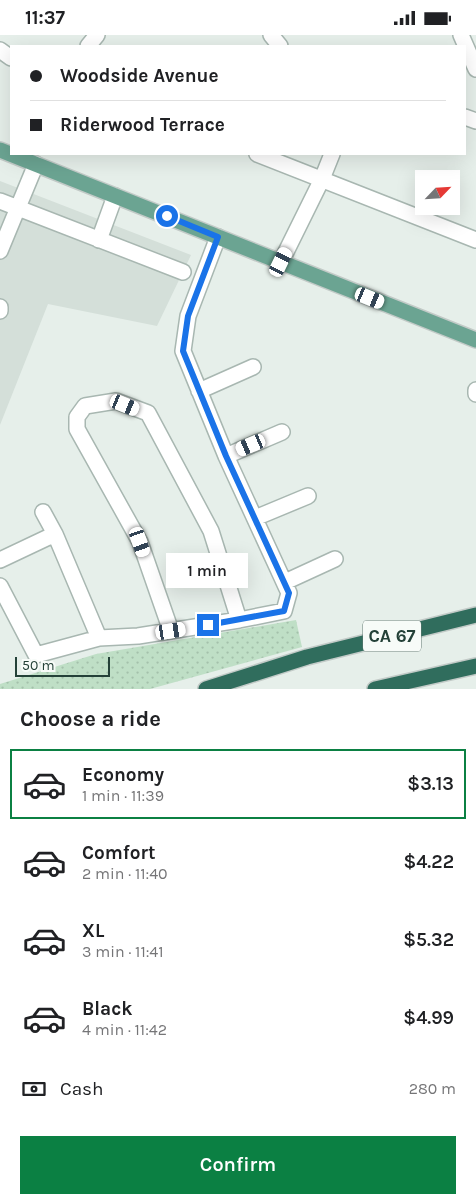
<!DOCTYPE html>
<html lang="en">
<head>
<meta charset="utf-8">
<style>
	:root { --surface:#fff; --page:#f6f6f6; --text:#202124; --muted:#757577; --line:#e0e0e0; --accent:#0b8043 }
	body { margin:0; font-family:Karla,sans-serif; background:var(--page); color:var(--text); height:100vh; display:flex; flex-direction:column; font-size:19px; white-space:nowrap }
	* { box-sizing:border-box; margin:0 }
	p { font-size:16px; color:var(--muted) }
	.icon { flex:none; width:28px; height:28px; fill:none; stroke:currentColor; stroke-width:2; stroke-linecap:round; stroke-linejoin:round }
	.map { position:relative; height:654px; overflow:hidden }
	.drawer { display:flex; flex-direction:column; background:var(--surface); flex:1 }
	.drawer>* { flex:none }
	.hud { position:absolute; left:10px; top:10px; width:456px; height:110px; border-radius:0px; box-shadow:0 5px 20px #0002; display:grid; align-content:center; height:110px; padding:0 20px; background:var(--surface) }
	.needle { width:32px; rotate:65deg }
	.fabs { position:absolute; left:415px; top:135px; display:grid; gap:10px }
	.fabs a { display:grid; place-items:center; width:45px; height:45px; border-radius:0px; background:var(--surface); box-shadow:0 5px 20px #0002; font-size:25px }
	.scale { position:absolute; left:15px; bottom:12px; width:95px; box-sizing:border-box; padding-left:5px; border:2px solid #244138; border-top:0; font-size:14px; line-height:18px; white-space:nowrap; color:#244138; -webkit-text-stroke:4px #f7fbf8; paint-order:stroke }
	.end { position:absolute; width:22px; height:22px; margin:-11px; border:6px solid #1a73e8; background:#fff; box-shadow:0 0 0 2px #fff }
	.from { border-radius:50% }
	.bubble { position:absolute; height:35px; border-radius:0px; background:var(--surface); box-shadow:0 5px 20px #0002; font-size:16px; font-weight:600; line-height:35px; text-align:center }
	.car { position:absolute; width:15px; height:30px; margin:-15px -8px; border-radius:6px; box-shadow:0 0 4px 1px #0007; background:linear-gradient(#fff 24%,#345 0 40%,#fff 0 76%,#345 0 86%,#fff 0) }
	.hud b { display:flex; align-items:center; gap:18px; height:48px; font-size:19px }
	.hud b+b { border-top:1px solid var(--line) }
	.hud i { width:12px; height:12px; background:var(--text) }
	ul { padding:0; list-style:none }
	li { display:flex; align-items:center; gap:15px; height:70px; margin:0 10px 8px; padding:0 10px; border:2px solid transparent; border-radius:0px }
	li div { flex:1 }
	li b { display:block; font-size:19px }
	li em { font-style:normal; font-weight:600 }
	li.current { border-color:var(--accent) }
	li>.icon { width:45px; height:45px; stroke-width:1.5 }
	h2 { padding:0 20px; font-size:22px; line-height:60px }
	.pay { display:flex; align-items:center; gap:12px; height:55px; padding:0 20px; font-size:19px }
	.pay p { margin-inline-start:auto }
	.primary-button { display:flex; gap:10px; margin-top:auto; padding:10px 20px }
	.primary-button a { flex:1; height:58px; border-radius:0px; background:var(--accent); color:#fff; font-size:20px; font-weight:600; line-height:58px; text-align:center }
	.status { display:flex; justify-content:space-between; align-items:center; height:35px; padding:0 25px; background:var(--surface); direction:ltr }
	.status svg { height:14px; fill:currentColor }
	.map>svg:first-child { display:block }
</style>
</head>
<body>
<div class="status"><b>11:37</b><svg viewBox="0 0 49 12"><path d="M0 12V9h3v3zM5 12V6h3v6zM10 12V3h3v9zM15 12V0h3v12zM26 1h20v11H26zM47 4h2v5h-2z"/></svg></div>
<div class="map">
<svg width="476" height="654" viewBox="0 0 476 654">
	<defs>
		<pattern id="grass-dots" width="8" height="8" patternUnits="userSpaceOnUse" patternTransform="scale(1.25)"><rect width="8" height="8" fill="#bfdfc6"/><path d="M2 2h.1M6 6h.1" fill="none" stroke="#a4c1ab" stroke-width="1.8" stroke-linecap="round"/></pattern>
	</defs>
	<rect width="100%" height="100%" fill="#e6efea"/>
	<path fill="#d4dfd9" d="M 0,146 L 191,220 L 157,291 L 48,269 L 0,390 Z"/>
	<path fill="url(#grass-dots)" d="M 296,585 L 302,612 L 150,654 L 0,654 L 0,649 L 96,619 Z"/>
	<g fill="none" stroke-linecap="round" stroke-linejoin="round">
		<defs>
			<path id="minor" d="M 271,0 L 280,11
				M 461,0 L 476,34
				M 88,11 L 97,0
				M 0,15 L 11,23
				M 465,82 L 476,86
				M 257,119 L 476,205
				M 0,166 L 183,237
				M 99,205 L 115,161
				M 0,216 L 36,129
				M 281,227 L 322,144 L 332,119
				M 0,272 L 0,276
				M 476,355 L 476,359
				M 199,356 L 253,332
				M 226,421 L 282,397
				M 43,477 L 55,499
				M 255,483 L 308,461
				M 0,525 L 55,499 L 99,603
				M 285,547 L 335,524
				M 0,551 L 36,620 L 99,603 L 138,601 L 239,585 L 284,576 L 289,558 L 226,421 L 183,316 L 188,281 L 218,202
				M 171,596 L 140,507 L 77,394 L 77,382 L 85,371 L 116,366 L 148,378 L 211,496 L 239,585"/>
			<path id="major" d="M 0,115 L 476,305"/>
			<path id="highway" d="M 206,654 L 307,622 L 476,580
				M 375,654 L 476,631"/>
		</defs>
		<use href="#minor" stroke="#a8b7b1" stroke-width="18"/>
		<use href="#major" stroke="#c2cac7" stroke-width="18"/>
		<use href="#highway" stroke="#c2cac7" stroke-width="18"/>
		<use href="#minor" stroke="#fff" stroke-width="15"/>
		<use href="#major" stroke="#6ba492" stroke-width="15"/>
		<use href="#highway" stroke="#306d5d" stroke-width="15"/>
	</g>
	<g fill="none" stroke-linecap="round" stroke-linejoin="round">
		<path stroke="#1a73e8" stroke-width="6" d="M 167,181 L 218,202 L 188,281 L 183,316 L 226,421 L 289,558 L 284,576 L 208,590"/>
	</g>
	<g text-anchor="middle" stroke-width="5" stroke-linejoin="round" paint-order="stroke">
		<rect fill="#f7fbf8" stroke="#637972" stroke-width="1" x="363" y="585.5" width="58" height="31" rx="4"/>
		<g font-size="18" font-weight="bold" fill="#244138">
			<text x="392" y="607">CA 67</text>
		</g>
	</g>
</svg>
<div class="fabs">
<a><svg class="needle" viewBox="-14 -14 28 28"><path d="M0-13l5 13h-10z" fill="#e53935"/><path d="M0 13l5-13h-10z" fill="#757577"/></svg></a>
</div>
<div class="scale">50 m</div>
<i class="end from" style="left:167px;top:181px"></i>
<i class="end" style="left:208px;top:590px"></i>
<div class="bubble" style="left:166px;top:518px;width:82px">1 min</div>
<i class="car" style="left:281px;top:227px;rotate:26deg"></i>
<i class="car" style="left:370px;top:263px;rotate:112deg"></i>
<i class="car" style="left:125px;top:370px;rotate:112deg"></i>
<i class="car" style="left:251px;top:410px;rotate:247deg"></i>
<i class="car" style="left:140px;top:507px;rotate:161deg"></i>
<i class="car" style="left:171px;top:596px;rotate:81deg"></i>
<div class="hud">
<b><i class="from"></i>Woodside Avenue</b>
<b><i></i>Riderwood Terrace</b>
</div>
</div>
<section class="drawer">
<h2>Choose a ride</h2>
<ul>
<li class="current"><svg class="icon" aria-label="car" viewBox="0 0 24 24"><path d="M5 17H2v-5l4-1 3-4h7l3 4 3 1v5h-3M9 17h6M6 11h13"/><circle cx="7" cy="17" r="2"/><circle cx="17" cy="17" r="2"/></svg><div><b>Economy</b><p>1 min · 11:39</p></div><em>$3.13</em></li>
<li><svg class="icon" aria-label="car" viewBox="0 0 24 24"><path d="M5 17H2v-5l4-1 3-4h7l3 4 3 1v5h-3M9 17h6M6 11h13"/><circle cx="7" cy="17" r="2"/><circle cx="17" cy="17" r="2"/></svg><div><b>Comfort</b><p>2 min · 11:40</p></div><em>$4.22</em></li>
<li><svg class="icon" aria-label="car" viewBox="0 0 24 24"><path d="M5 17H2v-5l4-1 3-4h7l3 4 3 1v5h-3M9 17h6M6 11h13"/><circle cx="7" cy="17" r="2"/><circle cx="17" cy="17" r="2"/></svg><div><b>XL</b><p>3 min · 11:41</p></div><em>$5.32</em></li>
<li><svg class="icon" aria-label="car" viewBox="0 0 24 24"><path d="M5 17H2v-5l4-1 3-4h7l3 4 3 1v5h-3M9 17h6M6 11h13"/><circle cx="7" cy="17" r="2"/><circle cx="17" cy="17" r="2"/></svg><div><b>Black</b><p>4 min · 11:42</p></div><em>$4.99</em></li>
</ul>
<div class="pay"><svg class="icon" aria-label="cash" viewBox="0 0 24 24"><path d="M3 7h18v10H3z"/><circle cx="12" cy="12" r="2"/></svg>Cash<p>280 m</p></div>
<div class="primary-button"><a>Confirm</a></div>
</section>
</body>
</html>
